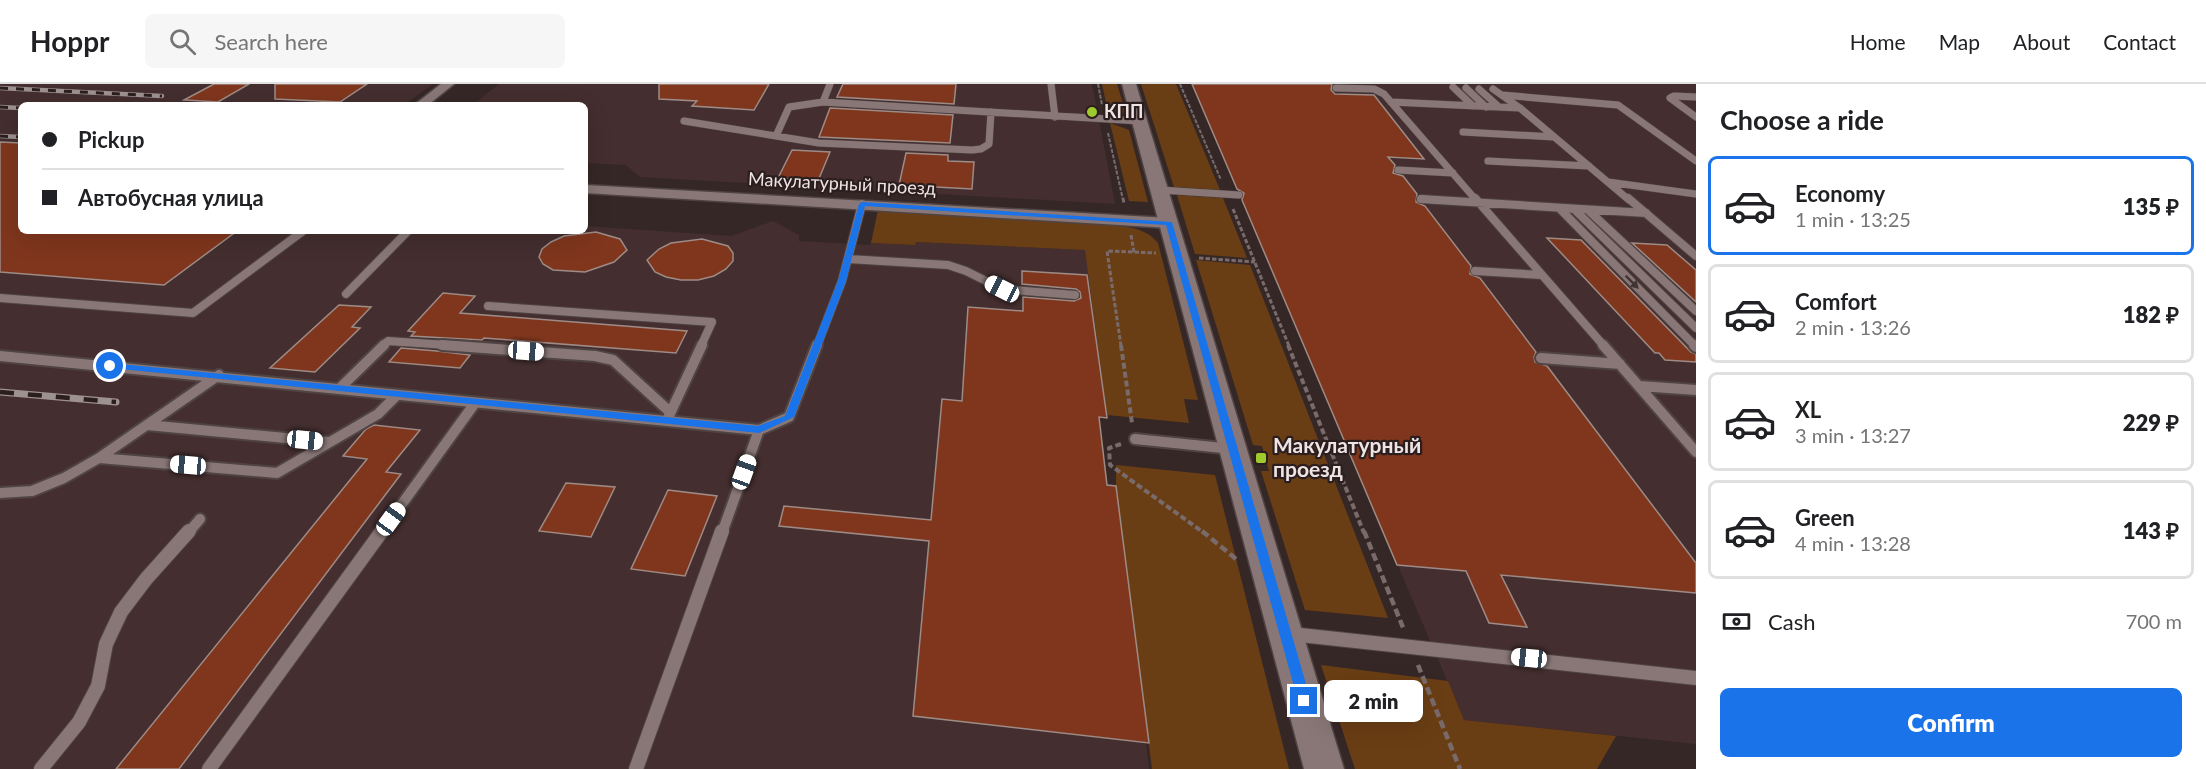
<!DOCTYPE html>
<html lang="en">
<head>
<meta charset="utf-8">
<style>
	:root { --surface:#fff; --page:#f6f6f6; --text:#202124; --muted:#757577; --line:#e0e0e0; --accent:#1a73e8 }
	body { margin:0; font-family:Lato,sans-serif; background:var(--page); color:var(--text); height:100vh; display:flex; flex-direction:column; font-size:22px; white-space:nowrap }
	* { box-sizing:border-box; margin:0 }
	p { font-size:20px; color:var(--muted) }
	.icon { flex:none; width:33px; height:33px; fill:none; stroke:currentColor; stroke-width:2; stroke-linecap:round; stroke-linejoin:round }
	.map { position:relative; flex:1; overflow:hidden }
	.details { display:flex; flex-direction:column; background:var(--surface); width:510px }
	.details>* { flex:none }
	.top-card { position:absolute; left:18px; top:18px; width:570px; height:132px; border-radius:9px; box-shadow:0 6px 24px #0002; display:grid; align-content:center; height:132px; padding:0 24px; background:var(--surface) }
	.end { position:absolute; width:27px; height:27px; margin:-14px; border:8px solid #1a73e8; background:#fff; box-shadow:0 0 0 3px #fff }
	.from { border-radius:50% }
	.bubble { position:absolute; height:42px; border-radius:9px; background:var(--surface); box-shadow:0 6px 24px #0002; font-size:20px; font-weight:800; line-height:42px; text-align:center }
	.car { position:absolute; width:18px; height:36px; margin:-18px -9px; border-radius:8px; box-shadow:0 0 4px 2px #0007; background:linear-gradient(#fff 24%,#345 0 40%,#fff 0 76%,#345 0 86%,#fff 0) }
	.top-card b { display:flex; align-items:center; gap:21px; height:57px; font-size:22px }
	.top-card b+b { border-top:2px solid var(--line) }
	.top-card i { width:15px; height:15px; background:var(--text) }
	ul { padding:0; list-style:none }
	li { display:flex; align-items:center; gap:18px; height:99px; margin:0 12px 9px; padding:0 12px; border:3px solid var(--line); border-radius:9px }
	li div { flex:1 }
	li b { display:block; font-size:22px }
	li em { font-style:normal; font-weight:800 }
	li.selected { border-color:var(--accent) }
	li>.icon { width:54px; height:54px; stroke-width:1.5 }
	h2 { padding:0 24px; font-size:27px; line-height:72px }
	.pay { display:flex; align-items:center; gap:15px; height:66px; padding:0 24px; font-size:22px }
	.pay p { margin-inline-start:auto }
	.action { display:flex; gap:12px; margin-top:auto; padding:12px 24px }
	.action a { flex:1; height:69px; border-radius:9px; background:var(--accent); color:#fff; font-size:24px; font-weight:800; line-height:69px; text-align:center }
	header { display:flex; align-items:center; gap:36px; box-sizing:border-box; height:84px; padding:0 30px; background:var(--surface); border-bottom:2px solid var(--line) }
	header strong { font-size:28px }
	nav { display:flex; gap:33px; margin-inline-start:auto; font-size:21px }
	.search { width:420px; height:54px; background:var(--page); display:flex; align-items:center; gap:15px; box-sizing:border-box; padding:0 21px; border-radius:9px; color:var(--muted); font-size:22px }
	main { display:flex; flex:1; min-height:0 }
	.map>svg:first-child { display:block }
</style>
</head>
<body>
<header>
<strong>Hoppr</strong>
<div class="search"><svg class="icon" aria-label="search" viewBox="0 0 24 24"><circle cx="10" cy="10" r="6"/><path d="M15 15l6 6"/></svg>Search here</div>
<nav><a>Home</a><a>Map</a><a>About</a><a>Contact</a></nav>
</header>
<main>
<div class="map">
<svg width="1696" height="685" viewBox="0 0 1696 685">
	<rect width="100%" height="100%" fill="#362727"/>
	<path fill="#442e2f" d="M 0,0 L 433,0 L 404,21 L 21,21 L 21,147 L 585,147 L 585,142 L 731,152 L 773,137 L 799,151 L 799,157 L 870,161 L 871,159 L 914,161 L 915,158 L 1086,166 L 1107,334 L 1099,333 L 1107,401 L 1116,402 L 1149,685 L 0,685 Z
		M 499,0 L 1092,0 L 1115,120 L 640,93 L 626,81 L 585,79 L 585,21 L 473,21 Z
		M 1192,0 L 1696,0 L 1696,660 L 1464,636 Z"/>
	<path fill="#6a3e14" d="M 1102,0 L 1117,0 L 1125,26 L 1123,30 L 1109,33 Z
		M 1141,0 L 1176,0 L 1220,106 L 1174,103 Z
		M 1110,39 L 1129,46 L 1148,118 L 1129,117 Z
		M 1177,111 L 1223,114 L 1247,174 L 1195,170 Z
		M 878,126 L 1121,142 C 1135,144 1149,147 1158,159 L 1198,316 L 1184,315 L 1189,339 L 1107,331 L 1085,166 L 916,158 L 915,161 L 871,159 Z
		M 1196,176 L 1250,181 L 1388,534 L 1305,526 L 1261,387 L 1269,387 L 1262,362 L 1253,361 Z
		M 1116,381 L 1215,391 L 1289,685 L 1152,685 L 1116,402 Z
		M 1321,581 L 1448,597 L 1464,636 L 1616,652 L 1597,685 L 1355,685 Z"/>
	<path fill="#7f361d" stroke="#9d8b86" stroke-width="1.5" d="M 214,0 L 249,0 L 218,18 L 184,16 Z
		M 275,0 L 367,0 L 340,18 L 275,15 Z
		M 659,0 L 769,0 L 754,26 L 692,22 L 697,17 L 659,15 Z
		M 843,0 L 956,0 L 954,20 L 837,13 Z
		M 1192,0 L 1332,0 L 1331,6 L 1335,10 L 1374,11 L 1424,75 L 1388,73 L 1395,81 L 1393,89 L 1403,92 L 1417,110 L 1416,118 L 1425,122 L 1471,182 L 1470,190 L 1480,194 L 1536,268 L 1534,273 L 1535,278 L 1547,282 L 1696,479 L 1696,509 L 1501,491 L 1527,543 L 1489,539 L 1466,487 L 1397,481 L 1242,116 L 1244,109 L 1237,105 Z
		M 830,24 L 953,31 L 950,59 L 819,53 Z
		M 0,58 L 21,59 L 21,147 L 237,147 L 164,201 L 0,188 Z
		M 792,66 L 830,68 L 818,97 L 778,94 Z
		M 906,69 L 948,71 L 948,77 L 974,78 L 972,105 L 899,101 Z
		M 596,148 L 620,155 L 627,166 L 614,178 L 585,188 L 553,186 L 543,180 L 539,173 L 542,165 L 551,158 L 564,152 Z
		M 1547,154 L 1581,156 L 1691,268 L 1696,270 L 1696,278 L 1665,276 L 1659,269 L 1655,269 Z
		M 702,155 L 728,162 L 733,169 L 733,177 L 726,185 L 714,192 L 698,196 L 681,196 L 666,193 L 655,188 L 647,176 L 659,165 L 671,159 Z
		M 1632,159 L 1667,161 L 1696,186 L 1696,218 Z
		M 1022,187 L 1087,191 L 1107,334 L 1099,333 L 1107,401 L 1116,402 L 1149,659 L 913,632 L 929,457 L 779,442 L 784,422 L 931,436 L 942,315 L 962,317 L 968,223 L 1023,227 L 1023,213 L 1074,217 L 1081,214 L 1080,208 L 1076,205 L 1022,200 Z
		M 443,209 L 475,212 L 460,229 L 687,247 L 676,269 L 484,254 L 482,256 L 411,252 L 415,248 L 408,247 Z
		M 339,221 L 371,223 L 352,243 L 360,244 L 315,288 L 270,284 Z
		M 401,264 L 437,267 L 470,271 L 460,284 L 389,278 Z
		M 374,341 L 420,346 L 386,388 L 401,390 L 179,685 L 116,685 L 367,375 L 343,372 L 366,345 Z
		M 566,399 L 615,403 L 591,453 L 539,447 Z
		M 668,406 L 717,412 L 685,492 L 631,485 Z"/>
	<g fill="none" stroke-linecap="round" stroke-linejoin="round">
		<defs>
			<path id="service-far3" d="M 830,0 L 823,18 L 1140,37
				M 1051,0 L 1055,33
				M 1453,3 L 1473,22
				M 1336,4 L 1374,5 L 1384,10 L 1476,116
				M 1466,4 L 1486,23
				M 1479,5 L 1499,23
				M 1493,5 L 1520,24 L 1629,116
				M 1502,11 L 1618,21 L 1696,77
				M 1696,13 L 1674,12 L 1670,14 L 1696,33
				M 1391,18 L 1520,24
				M 684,37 L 819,59 L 972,66 L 981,65 L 989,60 L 991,28
				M 1463,48 L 1554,53
				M 776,52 L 789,23 L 823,18
				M 1488,77 L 1589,82
				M 1398,86 L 1453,89
				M 1608,98 L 1696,110
				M 1160,106 L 1239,111
				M 1421,115 L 1436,116"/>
			<path id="service-far2" d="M 1475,114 L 1604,262
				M 1628,114 L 1696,172
				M 1421,115 L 1646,129
				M 1560,125 L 1695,262
				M 1574,125 L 1696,244
				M 1588,126 L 1696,227
				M 848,175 L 948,181 L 966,187 L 1002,205 L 1075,211
				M 1475,187 L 1542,191
				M 346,210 L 408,147
				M 0,214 L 193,229 L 303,147
				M 488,222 L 712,238 L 701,262
				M 382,262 L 388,257 L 462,262
				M 817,262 L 842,197 L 862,120"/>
			<path id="service-far1" d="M 442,261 L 595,272 L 613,276 L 670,328
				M 1603,261 L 1696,368
				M 1694,261 L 1696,263
				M 0,272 L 759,346 L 789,333 L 817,261
				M 1541,274 L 1620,280
				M 1640,302 L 1696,306
				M 340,304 L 384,261
				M 668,334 L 702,261
				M 147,341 L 328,358
				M 1135,355 L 1233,365
				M 99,374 L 277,389 L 378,330 L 397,311
				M 0,409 L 32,407 L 64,394 L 99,374 L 219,291
				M 188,449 L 200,435
				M 381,449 L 475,319
				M 722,449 L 759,346"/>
			<path id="service" d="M 1291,550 L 1696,594
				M 41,685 L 79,638 L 98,602 L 106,560 L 121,528 L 146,495 L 189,447
				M 209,685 L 382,447
				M 636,685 L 722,447"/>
			<path id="minor" d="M 441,0 L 454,0 L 428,21 L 414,21 Z
				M 585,101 L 1169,134 L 1177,139 L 1169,144 L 585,109 Z"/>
			<path id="tertiary" d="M 1122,0 L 1136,0 L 1344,685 L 1304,685 Z"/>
		</defs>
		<use href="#service-far3" stroke="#4f4343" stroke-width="8"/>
		<use href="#service-far2" stroke="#4f4343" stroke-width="10"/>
		<use href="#service-far1" stroke="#4f4343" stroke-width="14"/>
		<use href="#service" stroke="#4f4343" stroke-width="16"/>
		<use href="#minor" stroke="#4f4343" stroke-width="3"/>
		<use href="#tertiary" stroke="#4f4343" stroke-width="3"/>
		<path stroke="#796b6b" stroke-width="2" stroke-dasharray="4 1.5" stroke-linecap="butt" d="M 1098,0 L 1102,21
			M 1180,0 L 1221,96
			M 1108,49 L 1123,116"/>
		<path stroke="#796b6b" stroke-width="3" stroke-dasharray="4.5 2" stroke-linecap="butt" d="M 1123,114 L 1124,120
			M 1233,125 L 1289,262
			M 1131,151 L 1134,168
			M 1199,174 L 1255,178
			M 1121,262 L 1107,167 L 1156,169"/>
		<path stroke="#796b6b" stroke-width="4" stroke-dasharray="6 3" stroke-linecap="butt" d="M 1121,261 L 1132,339
			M 1288,261 L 1364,449
			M 1121,360 L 1109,364 L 1110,381 L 1204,449"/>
		<path stroke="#796b6b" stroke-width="4.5" stroke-dasharray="8 4" stroke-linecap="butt" d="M 1202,447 L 1236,475
			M 1364,447 L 1404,546
			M 1418,581 L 1460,685"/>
		<use href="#service-far3" stroke="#897777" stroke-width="7"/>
		<use href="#service-far2" stroke="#897777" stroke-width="8"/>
		<use href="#service-far1" stroke="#897777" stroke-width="10"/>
		<use href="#service" stroke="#897777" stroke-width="14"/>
		<use href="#minor" fill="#897777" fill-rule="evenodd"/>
		<use href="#tertiary" fill="#897777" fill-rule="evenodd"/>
		<defs>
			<path id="rail-far1" d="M 0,4 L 162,12
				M 0,23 L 21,24
				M 0,52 L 21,53"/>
			<path id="rail" d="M 0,308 L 116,318"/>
		</defs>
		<use href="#rail-far1" stroke="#9e9191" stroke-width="4.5"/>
		<use href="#rail" stroke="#9e9191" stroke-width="7"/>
		<use href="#rail-far1" stroke="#2c1e1e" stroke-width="3" stroke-dasharray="8" stroke-linecap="butt"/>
		<use href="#rail" stroke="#2c1e1e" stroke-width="4.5" stroke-dasharray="14" stroke-linecap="butt"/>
	</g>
	<defs><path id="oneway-solid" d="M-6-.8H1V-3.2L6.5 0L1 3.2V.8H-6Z" transform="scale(1.5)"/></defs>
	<use fill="#433434" href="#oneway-solid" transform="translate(1632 198) rotate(45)"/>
	<path fill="#1a73e8" d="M 862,118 L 1172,138 L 1311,617 L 1309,621 L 1300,621 L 1298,617 L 1166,141 L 865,122 L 846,197 L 794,333 L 759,349 L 110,284 L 105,282 L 110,279 L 758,342 L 785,332 L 838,197 L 859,120 Z"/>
	<g fill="#9fca2d" stroke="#2c1e1e" stroke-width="2">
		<circle cx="1092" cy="28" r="6"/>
		<rect x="1255" y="368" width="12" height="12" rx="3"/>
	</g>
	<g text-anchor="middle" stroke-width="4.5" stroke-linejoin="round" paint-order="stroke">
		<g font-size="18" font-weight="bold" fill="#efe4e4" stroke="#2c1e1e" text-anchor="start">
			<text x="1104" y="34">КПП</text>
		</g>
		<g font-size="18" fill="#efe4e4" stroke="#2c1e1e">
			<text transform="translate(842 100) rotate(3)" y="6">Макулатурный проезд</text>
		</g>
		<g font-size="21" font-weight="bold" fill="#efe4e4" stroke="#2c1e1e" text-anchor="start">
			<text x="1273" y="369">Макулатурный<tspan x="1273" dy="24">проезд</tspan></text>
		</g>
	</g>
</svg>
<i class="end from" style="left:110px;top:282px"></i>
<i class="end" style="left:1304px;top:617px"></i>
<div class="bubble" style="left:1324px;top:596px;width:99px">2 min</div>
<i class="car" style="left:1002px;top:205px;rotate:297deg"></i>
<i class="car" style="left:526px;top:267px;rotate:94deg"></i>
<i class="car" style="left:305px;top:356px;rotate:96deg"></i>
<i class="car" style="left:188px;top:381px;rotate:275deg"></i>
<i class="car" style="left:744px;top:388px;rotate:20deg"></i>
<i class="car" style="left:391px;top:435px;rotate:36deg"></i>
<i class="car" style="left:1529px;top:574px;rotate:276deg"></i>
<div class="top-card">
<b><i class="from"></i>Pickup</b>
<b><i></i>Автобусная улица</b>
</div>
</div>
<section class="details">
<h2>Choose a ride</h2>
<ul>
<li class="selected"><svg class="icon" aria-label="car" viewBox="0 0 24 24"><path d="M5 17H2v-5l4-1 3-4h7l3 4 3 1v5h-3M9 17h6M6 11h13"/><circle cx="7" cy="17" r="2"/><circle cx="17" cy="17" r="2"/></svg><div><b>Economy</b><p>1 min · 13:25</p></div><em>135 ₽</em></li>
<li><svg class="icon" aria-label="car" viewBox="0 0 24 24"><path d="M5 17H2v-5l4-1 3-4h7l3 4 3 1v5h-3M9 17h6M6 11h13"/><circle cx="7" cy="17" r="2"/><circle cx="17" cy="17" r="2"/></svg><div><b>Comfort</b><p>2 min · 13:26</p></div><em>182 ₽</em></li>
<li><svg class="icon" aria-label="car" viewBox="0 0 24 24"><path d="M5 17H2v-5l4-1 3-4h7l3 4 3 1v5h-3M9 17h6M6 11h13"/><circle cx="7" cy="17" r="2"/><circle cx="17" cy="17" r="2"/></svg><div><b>XL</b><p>3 min · 13:27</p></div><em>229 ₽</em></li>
<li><svg class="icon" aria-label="car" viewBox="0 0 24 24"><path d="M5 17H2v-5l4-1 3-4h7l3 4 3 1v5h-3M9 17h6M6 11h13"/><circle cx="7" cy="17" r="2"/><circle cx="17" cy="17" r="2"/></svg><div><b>Green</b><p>4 min · 13:28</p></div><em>143 ₽</em></li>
</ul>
<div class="pay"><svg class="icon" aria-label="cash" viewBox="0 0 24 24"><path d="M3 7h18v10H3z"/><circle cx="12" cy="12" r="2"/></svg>Cash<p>700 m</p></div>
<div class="action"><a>Confirm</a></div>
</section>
</main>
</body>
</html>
